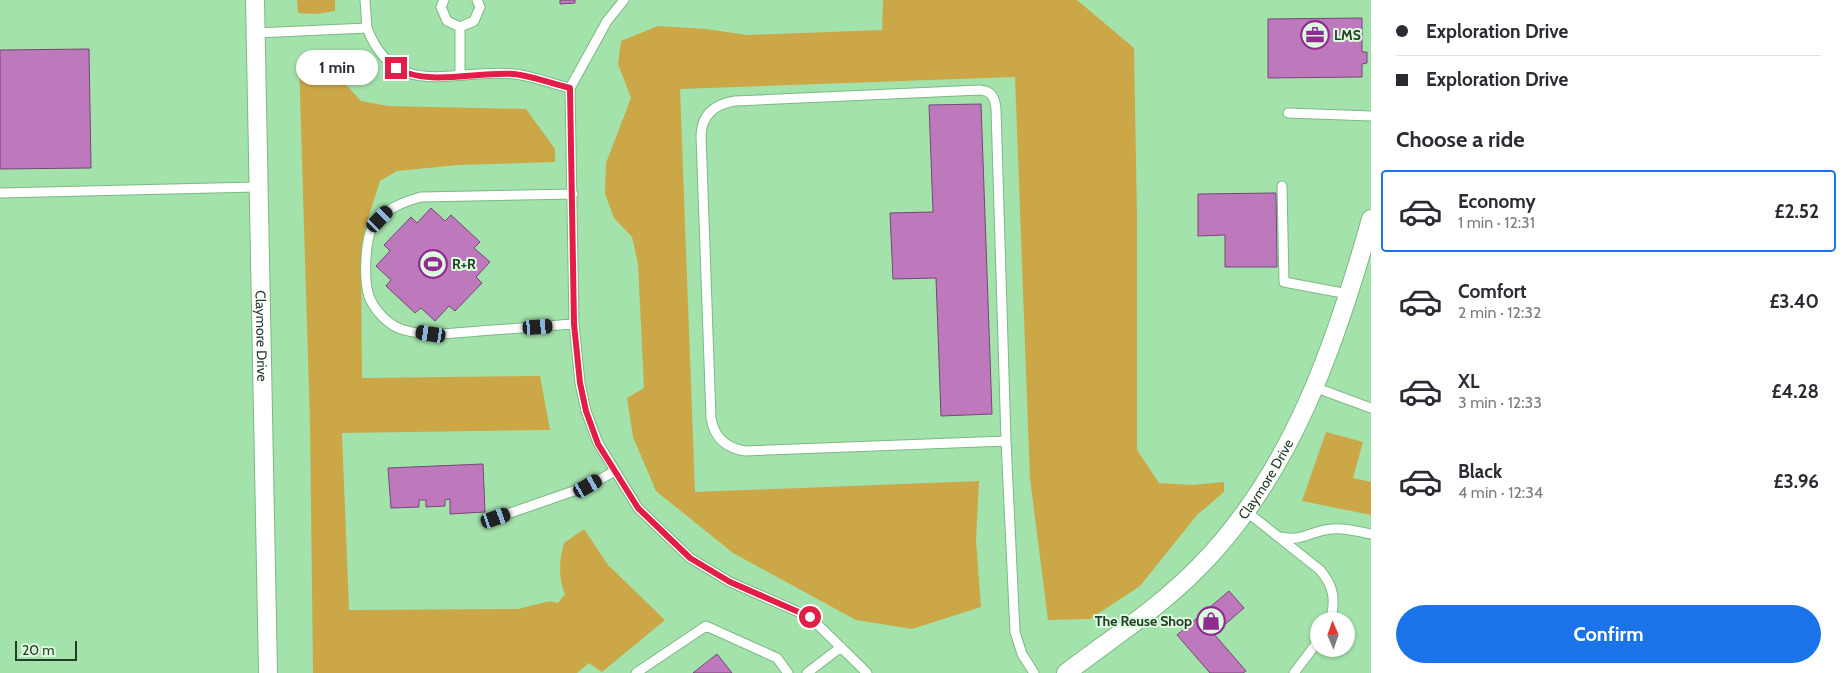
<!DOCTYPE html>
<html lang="en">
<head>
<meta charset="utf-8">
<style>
	:root { --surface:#fff; --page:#f2f2f3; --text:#2b2b33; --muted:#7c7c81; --line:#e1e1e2; --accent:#1a73e8 }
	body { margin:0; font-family:Cabin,sans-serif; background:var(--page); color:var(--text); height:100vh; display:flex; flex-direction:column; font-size:19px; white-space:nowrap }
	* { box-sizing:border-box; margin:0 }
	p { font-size:16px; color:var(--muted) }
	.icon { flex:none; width:28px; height:28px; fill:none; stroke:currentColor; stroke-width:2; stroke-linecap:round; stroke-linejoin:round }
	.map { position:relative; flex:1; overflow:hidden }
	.sheet { display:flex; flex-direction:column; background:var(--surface); width:475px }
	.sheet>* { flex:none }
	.banner { display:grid; align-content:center; height:110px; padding:0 25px; background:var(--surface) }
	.needle { width:32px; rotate:358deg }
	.tools { position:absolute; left:1310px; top:612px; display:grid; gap:10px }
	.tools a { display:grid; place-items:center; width:45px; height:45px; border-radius:50%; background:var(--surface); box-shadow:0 1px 4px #0004; font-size:25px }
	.scale { position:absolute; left:15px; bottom:12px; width:62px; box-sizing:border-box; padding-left:5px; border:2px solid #233d27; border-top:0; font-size:14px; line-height:18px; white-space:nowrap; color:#233d27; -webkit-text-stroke:4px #dcfbdf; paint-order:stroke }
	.end { position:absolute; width:22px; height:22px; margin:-11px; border:6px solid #e11d48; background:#fff; box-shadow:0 0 0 2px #fff }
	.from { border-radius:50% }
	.bubble { position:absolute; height:35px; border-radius:18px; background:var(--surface); box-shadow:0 1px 4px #0004; font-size:16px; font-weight:700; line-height:35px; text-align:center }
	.car { position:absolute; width:15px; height:30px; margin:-15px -8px; border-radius:6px; box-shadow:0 0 4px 1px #0007; background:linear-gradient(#222 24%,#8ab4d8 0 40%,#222 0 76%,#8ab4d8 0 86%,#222 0) }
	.banner b { display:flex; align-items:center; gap:18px; height:48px; font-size:19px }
	.banner b+b { border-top:1px solid var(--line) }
	.banner i { width:12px; height:12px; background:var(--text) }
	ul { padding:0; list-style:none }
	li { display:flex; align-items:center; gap:15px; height:82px; margin:0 10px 8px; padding:0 15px; border:2px solid transparent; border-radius:5px }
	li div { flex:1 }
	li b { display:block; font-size:19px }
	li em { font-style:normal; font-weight:700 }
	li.selected { border-color:var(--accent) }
	li>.icon { width:45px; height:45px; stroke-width:1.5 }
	h2 { padding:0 25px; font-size:22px; line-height:60px }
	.cta { display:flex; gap:10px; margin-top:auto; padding:10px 25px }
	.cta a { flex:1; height:58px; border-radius:30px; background:var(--accent); color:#fff; font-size:20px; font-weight:700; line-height:58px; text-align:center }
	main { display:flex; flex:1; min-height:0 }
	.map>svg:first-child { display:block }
</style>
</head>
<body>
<main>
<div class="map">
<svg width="1371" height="673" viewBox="0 0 1371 673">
	<rect width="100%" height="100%" fill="#a4e2ab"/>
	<path fill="#cba748" d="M 297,0 L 335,0 L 335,11 L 316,14 L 298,13 Z
		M 883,0 L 1077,0 L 1134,48 L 1137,218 L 1137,450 L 1159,483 L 1191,485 L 1224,482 L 1224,492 L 1197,515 L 1140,586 L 1090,619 L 1048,620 L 1030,479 L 1015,77 L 680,89 L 695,492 L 979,481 L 976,540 L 981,607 L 912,629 L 856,620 L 733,553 L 656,491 L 633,437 L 627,398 L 644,388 L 638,264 L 632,237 L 614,218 L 605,194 L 606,163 L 631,98 L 618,64 L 621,41 L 658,26 L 706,29 L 747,35 L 882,30 Z
		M 320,57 L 361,101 L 388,106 L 526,109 L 555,149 L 555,162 L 458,165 L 397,171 L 380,181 L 365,228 L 361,251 L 362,378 L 540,376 L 550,430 L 342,433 L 349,610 L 518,609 L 550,601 L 558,603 L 565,594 C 558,577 559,561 564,543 L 584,529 L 608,565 L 665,620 L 602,672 L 589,663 L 577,673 L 313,673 L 310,424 L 299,62 Z
		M 1326,432 L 1363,442 L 1353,478 L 1371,482 L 1371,515 L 1302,501 Z"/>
	<path fill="#be78bc" stroke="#784577" d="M 560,0 L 575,0 L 575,3 L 560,4 Z
		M 1362,18 L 1362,52 L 1367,52 L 1367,63 L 1362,64 L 1362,77 L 1268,78 L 1268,19 Z
		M 89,49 L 91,168 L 0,169 L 0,50 Z
		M 981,104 L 992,414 L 941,416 L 936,278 L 893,279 L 890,213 L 933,212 L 929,105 Z
		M 1276,193 L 1277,267 L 1225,267 L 1225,235 L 1198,236 L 1198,194 Z
		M 431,208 L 445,221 L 451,215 L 480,242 L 474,248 L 490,262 L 476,277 L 482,283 L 455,311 L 449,306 L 435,321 L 421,308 L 415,313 L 386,286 L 391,280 L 376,266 L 390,251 L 384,245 L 411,217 L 417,223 Z
		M 483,464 L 485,512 L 450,514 L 450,499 L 445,500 L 445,506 L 426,507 L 426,500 L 419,500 L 419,507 L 391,508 L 388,468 Z
		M 1229,591 L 1244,608 L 1214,634 L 1246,671 L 1243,673 L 1210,673 L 1177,635 Z
		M 717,654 L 732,673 L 693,673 Z"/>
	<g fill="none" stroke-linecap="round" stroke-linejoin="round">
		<defs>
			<path id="lane" d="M 365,0 L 367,28
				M 444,0 L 441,7 L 447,21 L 460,27 L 474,21 L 480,7 L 477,0
				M 460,27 L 460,75
				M 256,33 L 367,28 C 396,103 455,67 515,74 C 533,76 552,84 570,88 L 574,324 L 580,383 L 586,411 L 598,443 L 638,508 L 690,558 L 730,582 L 810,617 L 867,673
				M 570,88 L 607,21 L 624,0
				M 1288,113 L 1371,116
				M 1282,186 L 1284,282 L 1348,294
				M 0,193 L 258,187
				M 573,194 L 421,197 C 403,202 384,209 373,226 C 365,239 364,278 368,293 C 372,308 388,326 404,330 C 428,337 454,333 479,331 C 511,329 542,326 574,324
				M 1314,387 L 1371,408
				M 1006,441 L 996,109 C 995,98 992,91 980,90 L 735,101 C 715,104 702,114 701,135 L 711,418 C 714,437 726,448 745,451 L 1006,441 L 1015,632 L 1022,654 L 1034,673
				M 1247,512 L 1320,570 C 1334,586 1336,601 1330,621
				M 496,518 L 588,486 L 615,471
				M 1282,537 C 1302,542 1313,530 1332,529 C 1345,527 1358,532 1371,534
				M 636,673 L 706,626 L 777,658 L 788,673
				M 807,673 L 841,647
				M 1294,673 L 1319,640"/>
			<g id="street">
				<path id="s1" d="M 255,0 L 268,673"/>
				<path id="s2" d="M 1066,673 C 1111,639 1160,607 1199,567 C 1292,473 1336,343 1371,219"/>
			</g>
		</defs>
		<use href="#lane" stroke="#7cb984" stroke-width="11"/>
		<use href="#street" stroke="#7cb984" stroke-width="20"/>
		<use href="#lane" stroke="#fff" stroke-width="9"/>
		<use href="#street" stroke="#fff" stroke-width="18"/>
	</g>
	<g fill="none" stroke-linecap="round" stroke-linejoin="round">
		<path stroke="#e11d48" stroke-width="6" d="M 396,68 C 428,87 478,71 514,74 C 533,76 552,84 570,88 L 574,324 L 580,383 L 586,411 L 598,444 L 638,508 L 690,558 L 730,582 L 810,617"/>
	</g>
	<defs>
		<symbol id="office-ring" viewBox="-11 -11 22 22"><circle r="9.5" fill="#dcfbdf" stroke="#912b91" stroke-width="1.5"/><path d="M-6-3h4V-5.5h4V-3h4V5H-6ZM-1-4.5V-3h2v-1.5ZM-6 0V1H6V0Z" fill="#912b91"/></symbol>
		<symbol id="stadium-ring" viewBox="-11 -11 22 22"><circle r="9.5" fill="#dcfbdf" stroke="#912b91" stroke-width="1.5"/><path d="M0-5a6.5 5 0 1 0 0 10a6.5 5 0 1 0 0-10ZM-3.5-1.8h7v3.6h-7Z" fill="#912b91"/></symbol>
		<symbol id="shop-ring" viewBox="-11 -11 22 22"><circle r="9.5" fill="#dcfbdf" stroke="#912b91" stroke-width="1.5"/><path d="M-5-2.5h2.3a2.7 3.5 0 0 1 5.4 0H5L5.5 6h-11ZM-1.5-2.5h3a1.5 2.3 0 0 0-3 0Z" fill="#912b91"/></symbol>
	</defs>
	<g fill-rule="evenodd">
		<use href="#office-ring" x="1299" y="19" width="32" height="32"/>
		<use href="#stadium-ring" x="417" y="248" width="32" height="32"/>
		<use href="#shop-ring" x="1195" y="605" width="32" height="32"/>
	</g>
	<g text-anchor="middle" stroke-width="4" stroke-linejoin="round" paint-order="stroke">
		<g font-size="14" font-weight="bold" fill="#233d27" stroke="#dcfbdf" text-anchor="start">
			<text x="1334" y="40">LMS</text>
			<text x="452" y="269">R+R</text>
			<text x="1192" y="626" text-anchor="end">The Reuse Shop</text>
		</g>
		<g font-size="14" fill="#233d27" stroke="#dcfbdf">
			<text dy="5" stroke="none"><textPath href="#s1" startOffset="336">Claymore Drive</textPath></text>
			<text dy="5" stroke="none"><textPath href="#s2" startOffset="281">Claymore Drive</textPath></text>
		</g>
	</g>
</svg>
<div class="tools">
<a><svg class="needle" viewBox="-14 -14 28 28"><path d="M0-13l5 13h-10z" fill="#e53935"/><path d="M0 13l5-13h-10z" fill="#7c7c81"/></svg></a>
</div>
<div class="scale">20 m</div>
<i class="end from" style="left:810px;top:617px"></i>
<i class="end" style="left:396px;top:68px"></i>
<div class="bubble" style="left:296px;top:50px;width:82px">1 min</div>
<i class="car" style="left:380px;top:219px;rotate:44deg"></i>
<i class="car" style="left:538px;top:327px;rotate:86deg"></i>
<i class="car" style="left:431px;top:334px;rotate:279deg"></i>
<i class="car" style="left:588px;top:486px;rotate:60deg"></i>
<i class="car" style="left:496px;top:518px;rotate:71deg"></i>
</div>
<section class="sheet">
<div class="banner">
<b><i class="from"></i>Exploration Drive</b>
<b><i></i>Exploration Drive</b>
</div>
<h2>Choose a ride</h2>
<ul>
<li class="selected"><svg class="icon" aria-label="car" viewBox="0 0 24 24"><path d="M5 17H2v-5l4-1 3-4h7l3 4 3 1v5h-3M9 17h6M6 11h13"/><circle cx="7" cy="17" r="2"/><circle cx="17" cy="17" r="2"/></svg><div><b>Economy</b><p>1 min · 12:31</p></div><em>£2.52</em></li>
<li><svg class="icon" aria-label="car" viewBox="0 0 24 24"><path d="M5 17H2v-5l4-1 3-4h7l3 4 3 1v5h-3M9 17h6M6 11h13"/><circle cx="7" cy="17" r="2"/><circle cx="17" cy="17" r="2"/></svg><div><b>Comfort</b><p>2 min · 12:32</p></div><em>£3.40</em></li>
<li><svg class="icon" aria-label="car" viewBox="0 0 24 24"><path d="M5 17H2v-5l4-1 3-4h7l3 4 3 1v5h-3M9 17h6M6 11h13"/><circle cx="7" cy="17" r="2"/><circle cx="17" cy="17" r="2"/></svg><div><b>XL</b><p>3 min · 12:33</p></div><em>£4.28</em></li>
<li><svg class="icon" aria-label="car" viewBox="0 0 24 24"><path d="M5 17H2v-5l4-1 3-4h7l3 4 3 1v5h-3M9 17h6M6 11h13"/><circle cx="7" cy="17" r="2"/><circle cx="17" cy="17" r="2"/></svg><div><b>Black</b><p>4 min · 12:34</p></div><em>£3.96</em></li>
</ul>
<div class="cta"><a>Confirm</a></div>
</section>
</main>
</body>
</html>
